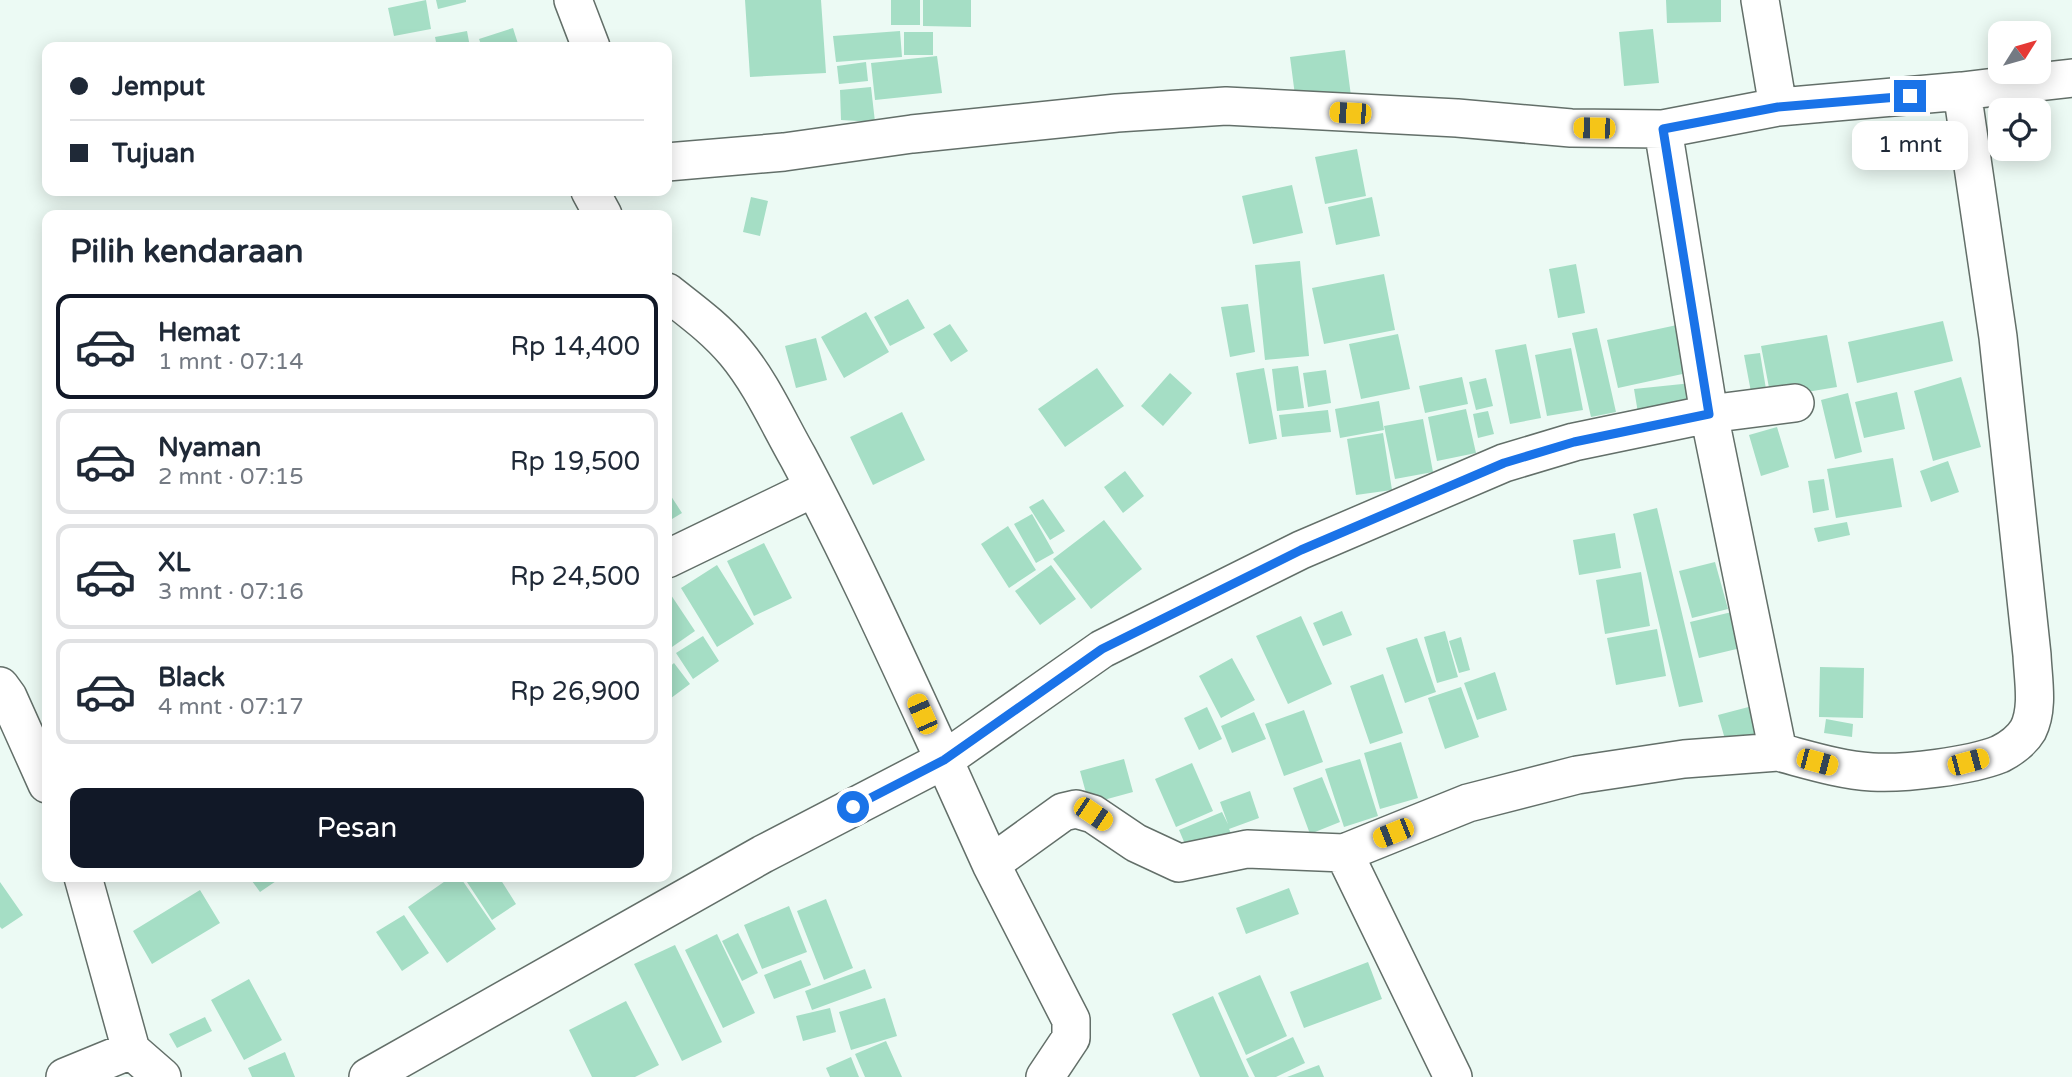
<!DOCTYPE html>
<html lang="id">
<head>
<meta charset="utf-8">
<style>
	:root { --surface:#fff; --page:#f2f2f3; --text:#1f2937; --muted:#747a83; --line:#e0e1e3; --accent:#111827 }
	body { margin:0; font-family:"Varela Round",sans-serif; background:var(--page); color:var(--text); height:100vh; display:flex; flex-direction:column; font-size:26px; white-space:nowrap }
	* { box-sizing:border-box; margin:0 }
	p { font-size:23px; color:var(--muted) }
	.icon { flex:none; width:38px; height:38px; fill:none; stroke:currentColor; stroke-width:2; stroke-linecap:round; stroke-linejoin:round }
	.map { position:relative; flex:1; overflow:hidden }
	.sheet { position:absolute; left:42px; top:210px; width:630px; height:672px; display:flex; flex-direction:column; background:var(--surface); border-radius:14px; box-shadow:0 4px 18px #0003 }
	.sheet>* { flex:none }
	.top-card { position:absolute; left:42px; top:42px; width:630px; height:154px; border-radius:14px; box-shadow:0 4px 18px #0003; display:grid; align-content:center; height:154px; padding:0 28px; background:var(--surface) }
	.needle { width:46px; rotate:53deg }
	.buttons { position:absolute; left:1988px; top:21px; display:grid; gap:14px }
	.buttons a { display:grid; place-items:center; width:63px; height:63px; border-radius:14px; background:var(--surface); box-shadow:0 4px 18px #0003; font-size:35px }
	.end { position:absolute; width:32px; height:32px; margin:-16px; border:9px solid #1a73e8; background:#fff; box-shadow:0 0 0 4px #fff }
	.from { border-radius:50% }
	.bubble { position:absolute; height:49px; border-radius:14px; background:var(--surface); box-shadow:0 4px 18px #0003; font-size:23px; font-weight:600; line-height:49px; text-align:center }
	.car { position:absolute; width:21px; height:42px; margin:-21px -10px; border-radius:9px; box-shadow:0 0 5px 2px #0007; background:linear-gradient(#f5c518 24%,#345 0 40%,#f5c518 0 76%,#345 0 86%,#f5c518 0) }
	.top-card b { display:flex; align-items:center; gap:24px; height:66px; font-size:26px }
	.top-card b+b { border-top:2px solid var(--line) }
	.top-card i { width:18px; height:18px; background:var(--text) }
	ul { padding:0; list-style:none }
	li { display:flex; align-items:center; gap:21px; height:105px; margin:0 14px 10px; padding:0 14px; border:4px solid var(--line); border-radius:14px }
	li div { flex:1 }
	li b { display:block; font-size:26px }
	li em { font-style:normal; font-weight:600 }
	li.selected { border-color:var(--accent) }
	li>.icon { width:63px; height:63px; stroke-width:1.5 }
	h2 { padding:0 28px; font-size:32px; line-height:84px }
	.primary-button { display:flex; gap:14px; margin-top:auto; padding:14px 28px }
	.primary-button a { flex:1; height:80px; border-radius:14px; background:var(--accent); color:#fff; font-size:28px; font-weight:600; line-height:80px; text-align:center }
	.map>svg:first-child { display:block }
</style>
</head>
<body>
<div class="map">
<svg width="2072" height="1077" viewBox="0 0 2072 1077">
	<rect width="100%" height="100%" fill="#ecfaf4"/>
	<path fill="#a5dec5" d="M 426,0 L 431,29 L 394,36 L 388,8 Z
		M 436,0 L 466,0 L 466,2 L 438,9 Z
		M 745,0 L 821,0 L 826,73 L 750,77 Z
		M 891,0 L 920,0 L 920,25 L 891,25 Z
		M 923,0 L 971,0 L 971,27 L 923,26 Z
		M 1666,0 L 1721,0 L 1721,22 L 1667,23 Z
		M 513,28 L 519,47 L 482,47 L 479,39 Z
		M 1653,29 L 1659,83 L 1624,86 L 1619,32 Z
		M 467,31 L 470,47 L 437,47 L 435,37 Z
		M 900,31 L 902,57 L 836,62 L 833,36 Z
		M 904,32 L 933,32 L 933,55 L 904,55 Z
		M 1345,50 L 1351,96 L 1296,103 L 1290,57 Z
		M 937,56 L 942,93 L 875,100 L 871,63 Z
		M 866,62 L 868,81 L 839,84 L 837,66 Z
		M 871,87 L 875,122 L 841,120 L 840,90 Z
		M 1357,149 L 1366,196 L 1325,204 L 1315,157 Z
		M 1292,185 L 1303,233 L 1253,244 L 1242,196 Z
		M 751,197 L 768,201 L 760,236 L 743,232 Z
		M 1372,197 L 1380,236 L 1336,245 L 1328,207 Z
		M 1300,261 L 1309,356 L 1265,360 L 1255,265 Z
		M 1576,264 L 1585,313 L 1558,318 L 1549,269 Z
		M 1384,274 L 1395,330 L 1324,344 L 1312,288 Z
		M 908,299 L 925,328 L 890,346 L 874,317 Z
		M 1248,304 L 1255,352 L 1230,357 L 1221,307 Z
		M 866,312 L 889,352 L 844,378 L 821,337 Z
		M 1943,321 L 1953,361 L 1857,383 L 1848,342 Z
		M 950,324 L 968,351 L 951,362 L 933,334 Z
		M 1677,325 L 1687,373 L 1618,388 L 1607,340 Z
		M 1597,328 L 1616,412 L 1591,417 L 1572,333 Z
		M 1398,334 L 1410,389 L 1361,399 L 1349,344 Z
		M 1827,335 L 1837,387 L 1771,398 L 1761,346 Z
		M 816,338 L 827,380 L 796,388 L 785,346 Z
		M 1526,344 L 1541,418 L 1510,424 L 1495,350 Z
		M 1571,348 L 1583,410 L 1547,416 L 1535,355 Z
		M 1760,353 L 1766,389 L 1751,392 L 1744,355 Z
		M 1298,366 L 1304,408 L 1277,411 L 1272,369 Z
		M 1097,368 L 1124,406 L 1065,447 L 1038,409 Z
		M 1264,368 L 1277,439 L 1249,444 L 1236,373 Z
		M 1326,370 L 1331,403 L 1308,407 L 1303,373 Z
		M 1170,373 L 1192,393 L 1163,426 L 1141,406 Z
		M 1462,377 L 1468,404 L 1425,413 L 1419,386 Z
		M 1961,377 L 1981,447 L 1933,461 L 1914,391 Z
		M 1486,378 L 1493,406 L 1476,410 L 1469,382 Z
		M 1692,383 L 1695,407 L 1638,413 L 1634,389 Z
		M 1897,392 L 1905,429 L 1864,438 L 1855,402 Z
		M 1848,393 L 1862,452 L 1835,459 L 1821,400 Z
		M 1379,401 L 1384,430 L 1340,438 L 1335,409 Z
		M 1466,409 L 1476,453 L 1437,461 L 1428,417 Z
		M 1328,410 L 1331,432 L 1282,437 L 1279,415 Z
		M 1488,411 L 1494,434 L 1478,438 L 1473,414 Z
		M 902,412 L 925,460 L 873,485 L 850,437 Z
		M 1423,419 L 1433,472 L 1395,479 L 1384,426 Z
		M 1777,427 L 1789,467 L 1761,476 L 1749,435 Z
		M 1383,433 L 1392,490 L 1356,495 L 1347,439 Z
		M 1893,458 L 1902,507 L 1836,518 L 1827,469 Z
		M 1948,461 L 1959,492 L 1931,502 L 1920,471 Z
		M 1125,471 L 1144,496 L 1123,513 L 1104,487 Z
		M 1824,479 L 1829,510 L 1813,513 L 1808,481 Z
		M 669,493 L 682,513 L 667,522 L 667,494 Z
		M 1043,499 L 1065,531 L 1050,540 L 1029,507 Z
		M 1657,508 L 1703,702 L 1679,707 L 1633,514 Z
		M 1032,514 L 1054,553 L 1036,563 L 1014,524 Z
		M 1104,520 L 1142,569 L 1091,609 L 1053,559 Z
		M 1847,522 L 1850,535 L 1818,542 L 1814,528 Z
		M 1008,526 L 1036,570 L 1009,588 L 981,544 Z
		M 1615,533 L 1621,568 L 1579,575 L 1573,540 Z
		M 764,543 L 792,598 L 754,616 L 727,561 Z
		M 1715,562 L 1728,609 L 1692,618 L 1679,571 Z
		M 717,565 L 754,624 L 717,647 L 681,588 Z
		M 1051,565 L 1076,599 L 1040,625 L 1015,591 Z
		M 1641,572 L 1650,626 L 1605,634 L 1596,580 Z
		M 667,589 L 695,631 L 672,647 L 667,639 Z
		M 1342,611 L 1352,635 L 1323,646 L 1313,623 Z
		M 1736,611 L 1745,647 L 1699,658 L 1690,622 Z
		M 1301,616 L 1332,684 L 1288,704 L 1256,636 Z
		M 1657,629 L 1666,676 L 1616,685 L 1607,638 Z
		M 1445,631 L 1458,677 L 1437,683 L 1424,637 Z
		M 703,636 L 719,661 L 693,679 L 676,653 Z
		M 1461,637 L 1470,670 L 1459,673 L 1449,641 Z
		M 1417,638 L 1436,692 L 1405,703 L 1386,648 Z
		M 1232,658 L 1255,700 L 1221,718 L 1199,676 Z
		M 674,663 L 690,684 L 667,701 L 667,669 Z
		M 1820,667 L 1864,668 L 1863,718 L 1819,717 Z
		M 1495,672 L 1507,710 L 1477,720 L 1464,683 Z
		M 1383,674 L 1403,733 L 1370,744 L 1350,686 Z
		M 1461,687 L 1479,737 L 1445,749 L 1428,698 Z
		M 1760,704 L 1770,741 L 1729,753 L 1718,715 Z
		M 1207,707 L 1222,739 L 1199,750 L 1184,718 Z
		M 1304,710 L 1323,762 L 1284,776 L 1265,724 Z
		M 1254,712 L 1266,739 L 1232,753 L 1221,726 Z
		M 1826,719 L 1853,724 L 1852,737 L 1824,733 Z
		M 1401,742 L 1418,798 L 1380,809 L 1364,753 Z
		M 1124,759 L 1133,792 L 1089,804 L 1080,771 Z
		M 1360,759 L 1378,816 L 1344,827 L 1325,769 Z
		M 1192,763 L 1213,811 L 1176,827 L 1155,779 Z
		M 1322,777 L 1340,822 L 1310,834 L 1293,788 Z
		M 1250,791 L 1259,818 L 1229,829 L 1234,839 L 1191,858 L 1179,830 L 1222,812 L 1228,824 L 1220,802 Z
		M 249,877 L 282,877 L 260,892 Z
		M 451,877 L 460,877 L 496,929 L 447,963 L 408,907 Z
		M 468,877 L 499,877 L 516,904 L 492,920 L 465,879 Z
		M 0,882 L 23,915 L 2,929 L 0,927 Z
		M 1289,888 L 1299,914 L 1246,934 L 1236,908 Z
		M 200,890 L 220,923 L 152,964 L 133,931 Z
		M 826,899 L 853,968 L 824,980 L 797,911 Z
		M 789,906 L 807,952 L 762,969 L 744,925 Z
		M 404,915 L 429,953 L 402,971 L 376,932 Z
		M 738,933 L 758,973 L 742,981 L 722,941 Z
		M 717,934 L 755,1013 L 723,1028 L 685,950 Z
		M 675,945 L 722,1042 L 682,1061 L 634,964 Z
		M 801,960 L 811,985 L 774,999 L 764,975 Z
		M 1368,962 L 1382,999 L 1304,1028 L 1290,992 Z
		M 865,969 L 872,988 L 812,1010 L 805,991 Z
		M 1260,975 L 1287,1036 L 1246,1055 L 1218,993 Z
		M 249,979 L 282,1040 L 244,1060 L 211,1000 Z
		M 1213,996 L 1249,1077 L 1200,1077 L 1172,1014 Z
		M 885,998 L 897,1036 L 851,1050 L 839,1012 Z
		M 626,1001 L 659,1065 L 635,1077 L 592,1077 L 569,1030 Z
		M 830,1008 L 836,1032 L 803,1041 L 796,1016 Z
		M 205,1017 L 212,1031 L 177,1048 L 169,1034 Z
		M 1293,1037 L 1305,1063 L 1276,1077 L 1255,1077 L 1246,1059 Z
		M 886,1041 L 902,1077 L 865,1077 L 855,1054 Z
		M 285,1052 L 295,1077 L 252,1077 L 248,1068 Z
		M 851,1057 L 859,1077 L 830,1077 L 826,1068 Z
		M 1319,1065 L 1324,1077 L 1287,1077 Z"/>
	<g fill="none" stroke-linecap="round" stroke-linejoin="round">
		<defs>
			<path id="minor" d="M 573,0 L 591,47
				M 1760,0 L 1778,107
				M 1663,129 L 1709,414 L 1795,403
				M 667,162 L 784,152 L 912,134 L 1117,113 L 1226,106 L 1457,118 L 1571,128 L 1663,129 L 1778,107 L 1962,91 L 2072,78
				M 590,191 L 603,215
				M 667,292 C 691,311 715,328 735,352 C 761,383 778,422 798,457 C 851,556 897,658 944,760 L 1102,649 L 1301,550 L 1504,463 L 1574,442 L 1709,414 L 1778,752 L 1684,759 L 1577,775 L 1468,803 L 1344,853 L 1247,849 L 1179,863 L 1136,843 L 1093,814 L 1076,809 L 1063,812 L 991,864 L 1071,1020 L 1071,1038 L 1045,1077
				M 667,559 L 814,488
				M 0,686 L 8,697 L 47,784
				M 1778,752 C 1809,760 1840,770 1872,772 C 1905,774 1970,766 2000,754 C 2010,749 2022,740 2028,730 C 2039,708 2033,679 2032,655 L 1998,337 L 1962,91
				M 1344,853 L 1453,1077
				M 131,1050 L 162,1077
				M 65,1077 L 131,1050 L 83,877
				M 368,1077 L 763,854 L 944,760 L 991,864"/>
		</defs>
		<use href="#minor" stroke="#636f69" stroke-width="40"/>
		<use href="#minor" stroke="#fff" stroke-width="37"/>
	</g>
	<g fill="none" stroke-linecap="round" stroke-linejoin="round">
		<path stroke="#1a73e8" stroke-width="9" d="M 853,807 L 944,760 L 1102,649 L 1301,550 L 1504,463 L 1574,442 L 1709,414 L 1663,129 L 1778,107 L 1910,96"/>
	</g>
</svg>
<div class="buttons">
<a><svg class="needle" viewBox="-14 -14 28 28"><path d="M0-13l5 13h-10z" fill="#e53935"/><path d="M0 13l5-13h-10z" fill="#747a83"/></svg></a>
<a><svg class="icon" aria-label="locate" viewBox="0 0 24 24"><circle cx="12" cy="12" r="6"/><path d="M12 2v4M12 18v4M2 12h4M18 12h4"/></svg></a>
</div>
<i class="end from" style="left:853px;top:807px"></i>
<i class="end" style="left:1910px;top:96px"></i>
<div class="bubble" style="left:1852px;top:121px;width:116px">1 mnt</div>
<i class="car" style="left:1350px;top:113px;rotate:273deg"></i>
<i class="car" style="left:1594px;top:128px;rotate:271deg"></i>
<i class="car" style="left:922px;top:714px;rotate:336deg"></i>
<i class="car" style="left:1817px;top:762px;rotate:105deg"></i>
<i class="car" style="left:1968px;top:762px;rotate:75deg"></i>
<i class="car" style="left:1093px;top:814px;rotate:124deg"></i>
<i class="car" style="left:1393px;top:833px;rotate:248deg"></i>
<div class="top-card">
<b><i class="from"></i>Jemput</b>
<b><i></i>Tujuan</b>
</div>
<section class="sheet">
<h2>Pilih kendaraan</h2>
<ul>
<li class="selected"><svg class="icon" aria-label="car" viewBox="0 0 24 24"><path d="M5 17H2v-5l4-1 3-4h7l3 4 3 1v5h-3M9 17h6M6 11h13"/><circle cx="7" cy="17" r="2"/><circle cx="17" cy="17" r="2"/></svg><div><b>Hemat</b><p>1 mnt · 07:14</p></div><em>Rp 14,400</em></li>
<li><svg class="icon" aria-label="car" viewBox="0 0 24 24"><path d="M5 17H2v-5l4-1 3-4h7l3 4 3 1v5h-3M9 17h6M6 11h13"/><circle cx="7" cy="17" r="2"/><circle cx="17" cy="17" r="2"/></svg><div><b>Nyaman</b><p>2 mnt · 07:15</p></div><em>Rp 19,500</em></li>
<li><svg class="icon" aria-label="car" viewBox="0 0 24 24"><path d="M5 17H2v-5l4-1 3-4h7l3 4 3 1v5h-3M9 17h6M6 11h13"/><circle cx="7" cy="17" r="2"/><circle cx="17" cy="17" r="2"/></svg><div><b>XL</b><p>3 mnt · 07:16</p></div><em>Rp 24,500</em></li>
<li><svg class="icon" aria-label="car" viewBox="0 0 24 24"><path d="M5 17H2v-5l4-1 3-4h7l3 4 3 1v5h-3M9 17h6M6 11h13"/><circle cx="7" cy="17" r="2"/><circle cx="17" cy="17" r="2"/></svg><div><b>Black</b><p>4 mnt · 07:17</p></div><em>Rp 26,900</em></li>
</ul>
<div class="primary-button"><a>Pesan</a></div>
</section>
</div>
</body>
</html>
